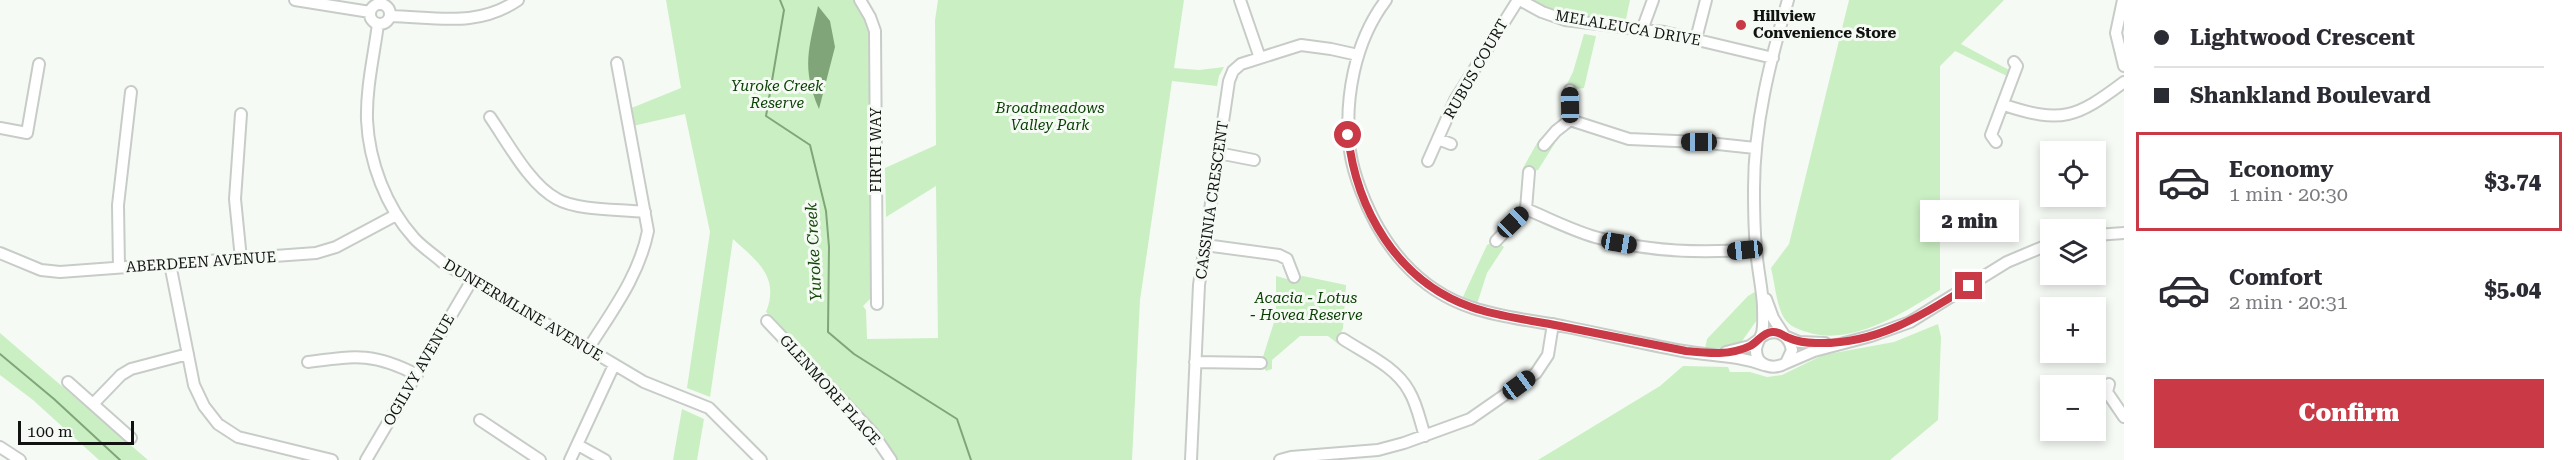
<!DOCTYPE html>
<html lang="en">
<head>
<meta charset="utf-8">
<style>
	:root { --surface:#fff; --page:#f7f7f7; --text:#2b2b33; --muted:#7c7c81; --line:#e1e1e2; --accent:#c93946 }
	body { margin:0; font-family:"Roboto Serif",serif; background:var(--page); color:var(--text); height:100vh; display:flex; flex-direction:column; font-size:22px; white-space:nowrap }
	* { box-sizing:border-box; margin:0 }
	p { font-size:20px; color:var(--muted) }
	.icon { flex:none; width:33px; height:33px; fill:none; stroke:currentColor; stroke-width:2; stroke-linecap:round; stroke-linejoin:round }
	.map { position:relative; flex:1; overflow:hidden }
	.side { display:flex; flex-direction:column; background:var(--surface); width:450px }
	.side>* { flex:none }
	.guide { display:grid; align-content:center; height:132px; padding:0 30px; background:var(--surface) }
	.fabs { position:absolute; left:2040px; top:141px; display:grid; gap:12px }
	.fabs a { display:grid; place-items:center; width:66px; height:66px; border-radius:0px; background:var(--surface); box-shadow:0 3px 9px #0003; font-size:30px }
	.scale { position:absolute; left:18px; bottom:15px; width:116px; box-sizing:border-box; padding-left:6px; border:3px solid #111311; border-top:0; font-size:16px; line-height:21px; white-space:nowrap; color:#111311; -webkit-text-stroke:4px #f6faf5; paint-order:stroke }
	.end { position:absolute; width:27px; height:27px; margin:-14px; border:8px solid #c93946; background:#fff; box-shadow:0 0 0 3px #fff }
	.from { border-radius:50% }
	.bubble { position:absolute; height:42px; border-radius:0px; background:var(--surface); box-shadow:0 3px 9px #0003; font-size:20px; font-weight:800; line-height:42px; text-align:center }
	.car { position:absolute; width:18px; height:36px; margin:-18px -9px; border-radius:8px; box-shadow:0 0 4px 2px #0007; background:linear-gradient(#222 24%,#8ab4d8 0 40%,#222 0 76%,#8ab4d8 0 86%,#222 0) }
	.guide b { display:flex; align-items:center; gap:21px; height:57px; font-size:22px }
	.guide b+b { border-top:2px solid var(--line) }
	.guide i { width:15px; height:15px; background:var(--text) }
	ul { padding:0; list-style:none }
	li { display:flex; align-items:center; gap:18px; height:99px; margin:0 12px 9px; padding:0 18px; border:3px solid transparent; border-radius:0px }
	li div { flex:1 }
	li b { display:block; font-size:22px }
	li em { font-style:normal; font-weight:800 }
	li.current { border-color:var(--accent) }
	li>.icon { width:54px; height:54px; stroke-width:1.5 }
	.action { display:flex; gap:12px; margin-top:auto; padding:12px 30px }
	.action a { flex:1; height:69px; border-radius:0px; background:var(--accent); color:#fff; font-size:24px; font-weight:800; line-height:69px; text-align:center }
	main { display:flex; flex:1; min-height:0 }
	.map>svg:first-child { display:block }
</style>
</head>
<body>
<main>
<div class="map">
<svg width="2124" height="460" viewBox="0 0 2124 460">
	<rect width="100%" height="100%" fill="#f6faf5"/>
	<path fill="#caefc3" d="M 666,0 L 855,0 C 864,11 868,22 871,36 L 872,297 L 863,306 L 866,310 L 867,339 L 938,338 L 936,186 L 886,217 L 885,168 L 936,145 L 935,20 L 938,0 L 1184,0 L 1174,68 L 1199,70 L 1224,67 L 1219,76 L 1217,86 L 1172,81 L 1140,300 L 1132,460 L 896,460 L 879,433 L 766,312 C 780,277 757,261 733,239 L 710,397 L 687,388 L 710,232 L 685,114 L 633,126 L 629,109 L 681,88 Z
		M 1530,0 L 1630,0 L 1625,24 L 1567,16 Z
		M 1849,0 L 2004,0 L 1961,44 L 2011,71 L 2009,77 L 1955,51 L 1940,66 L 1940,290 C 1905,312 1851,347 1807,332 C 1799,330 1789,326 1784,318 C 1776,304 1775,284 1771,268 L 1789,244 Z
		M 1584,34 L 1596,36 L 1584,88 L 1567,90 L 1565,88 L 1573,72 Z
		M 1551,141 L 1555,143 L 1538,170 L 1529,172 L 1523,168 L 1537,143 L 1544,145 Z
		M 1496,241 L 1504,247 L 1487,273 L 1477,304 L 1462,299 L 1487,245 Z
		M 1276,276 L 1287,279 L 1303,276 L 1346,285 L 1343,328 L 1337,343 L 1328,336 L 1300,336 L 1272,360 L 1272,369 L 1266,371 L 1261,363 L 1276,316 Z
		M 1758,290 L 1759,317 L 1740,344 L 1726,348 L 1705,349 L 1707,339 L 1748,296 Z
		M 1938,324 L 1941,337 L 1938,420 L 1890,460 L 1538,460 L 1660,386 L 1683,366 L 1728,367 L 1730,372 L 1750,372 L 1767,377 L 1782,375 L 1823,355 L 1894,342 Z
		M 0,333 L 148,460 L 99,460 L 33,400 L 0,375 Z
		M 682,409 L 704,419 L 697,460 L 673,460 Z"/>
	<path fill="#7fa578" d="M 818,6 L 830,21 L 835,47 L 819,109 C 801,67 809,49 818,6 Z"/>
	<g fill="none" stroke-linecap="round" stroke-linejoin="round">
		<path stroke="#7fa578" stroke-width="2" d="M 780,0 L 784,10 L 766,116 L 810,145 L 826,211 L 829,247 L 828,332 L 854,354 L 957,419 L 971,460
			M 0,354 L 54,399 L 120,460"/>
		<defs>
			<path id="minor" d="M 295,0 L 370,12
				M 860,0 L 870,17 L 875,31 L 877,304
				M 1240,0 L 1260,58
				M 1386,0 C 1354,42 1344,100 1350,151 C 1352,165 1356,178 1361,191 C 1381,244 1417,290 1473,308 C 1503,318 1536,321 1567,327 C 1606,335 1645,344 1683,351 C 1711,356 1737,355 1764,365
				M 1520,0 L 1542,12 L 1565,20 L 1664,32 L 1773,58
				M 2123,0 L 2116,33 L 2124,66
				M370 14a10 10 0 1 1 20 0a10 10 0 1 1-20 0Z
				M 390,16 C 436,17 477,28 518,0
				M 378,24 C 374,55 366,88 367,120 C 369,162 386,207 414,238 C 422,247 433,254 442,262 L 644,382 L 709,408 L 761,460
				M 1642,30 L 1653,0
				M 1696,39 L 1706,0
				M 2004,105 C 2062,124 2076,118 2124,82
				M 241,114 L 235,199 L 241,259
				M 490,117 C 508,143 530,185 557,199 C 578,211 621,209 645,212
				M 1570,120 L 1629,139 L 1699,142 L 1755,148
				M 0,128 L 27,133 L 39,64
				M 1438,139 L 1451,144
				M 1996,142 L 1991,135 L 2017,66 L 2014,62
				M 1544,145 L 1556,131 L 1570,120 L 1570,90
				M 1218,153 L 1254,160
				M 1428,161 L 1455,100 L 1518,0
				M 1526,209 C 1548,218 1571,230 1595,237 C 1648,252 1701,254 1756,249
				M 2096,235 L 2124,233
				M 1496,241 L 1526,209 L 1529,172
				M 1205,245 L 1279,255 L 1287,259 L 1294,277
				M 0,253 L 41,270 L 60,272 L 316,253 L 336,247 L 396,215
				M 170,264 L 194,385 L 204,406 L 218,424 L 238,437 L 332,460
				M 119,268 L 118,205 L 131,92
				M 1766,299 L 1773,318 L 1784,335
				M 767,321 L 872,432 L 891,460
				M 1761,337 C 1775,327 1789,334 1792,350 L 1786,363 C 1774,370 1756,367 1756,350 C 1756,344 1760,339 1762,333 C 1764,325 1763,315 1763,306 C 1762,286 1757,267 1756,247 C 1754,228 1754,208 1754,188 C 1754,124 1770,61 1788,0
				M 1787,337 L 1799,342 L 1825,343
				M 1343,339 C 1366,354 1396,367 1409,391 C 1417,404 1420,421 1425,436
				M 588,349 C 612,311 639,276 648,231 L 617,63
				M 1726,352 L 1750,346 L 1758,340
				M 308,362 C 354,356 373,352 417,375
				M 1195,362 L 1261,363
				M 1786,363 L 1814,351 L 1871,336 L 1910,322 L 2007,262 L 2050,244
				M 68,382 L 131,438
				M 2109,384 L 2107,392 L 2124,417
				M 94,403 L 121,375 L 131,369 L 188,354
				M 480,420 L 540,460
				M 578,445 L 605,460
				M 0,447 L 20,460
				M 366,460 L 472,280
				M 570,460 L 614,365
				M 1191,460 L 1199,285 L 1229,81 L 1233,71 L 1241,64 L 1301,45 L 1331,49 L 1358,55
				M 1280,460 L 1291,457 L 1378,450 L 1404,443 L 1470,419 L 1536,373 L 1548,355 L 1553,324"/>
		</defs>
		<use href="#minor" stroke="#c8ccc8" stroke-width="14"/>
		<use href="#minor" stroke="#fff" stroke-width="10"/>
	</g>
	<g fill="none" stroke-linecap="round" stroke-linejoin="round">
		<path stroke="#c93946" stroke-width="8" d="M 1348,135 C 1356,209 1397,281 1471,307 C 1499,317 1531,320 1560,326 C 1602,334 1644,343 1686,351 C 1706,353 1730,356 1750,346 C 1758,342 1762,333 1772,332 C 1779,331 1783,336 1789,338 C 1798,342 1807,343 1816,343 C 1875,345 1922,316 1969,286"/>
	</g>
	<circle fill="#c93946" stroke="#f6faf5" stroke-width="2" cx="1741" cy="25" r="6"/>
	<g text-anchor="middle" stroke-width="6" stroke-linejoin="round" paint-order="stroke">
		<g font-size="15" font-weight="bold" fill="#111311" stroke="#f6faf5" text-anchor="start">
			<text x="1753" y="21">Hillview<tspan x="1753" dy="17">Convenience Store</tspan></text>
		</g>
		<g font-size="15" fill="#111311" stroke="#f6faf5">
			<text transform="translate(1628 28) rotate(10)" y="5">MELALEUCA DRIVE</text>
			<text transform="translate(1476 69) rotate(-60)" y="5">RUBUS COURT</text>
			<text transform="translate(876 150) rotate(-90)" y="5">FIRTH WAY</text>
			<text transform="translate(1212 200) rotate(-82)" y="5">CASSINIA CRESCENT</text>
			<text transform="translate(201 262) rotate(-4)" y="5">ABERDEEN AVENUE</text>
			<text transform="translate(523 310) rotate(31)" y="5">DUNFERMLINE AVENUE</text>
			<text transform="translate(419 370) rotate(-60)" y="5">OGILVY AVENUE</text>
			<text transform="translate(830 390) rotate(48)" y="5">GLENMORE PLACE</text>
		</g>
		<g font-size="15" font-style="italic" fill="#073e00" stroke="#f6faf5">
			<text x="777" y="91">Yuroke Creek<tspan x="777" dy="17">Reserve</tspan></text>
			<text x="1050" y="113">Broadmeadows<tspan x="1050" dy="17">Valley Park</tspan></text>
			<text x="1306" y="303">Acacia - Lotus<tspan x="1306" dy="17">- Hovea Reserve</tspan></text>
		</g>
		<g font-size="16" font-style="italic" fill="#134707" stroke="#f6faf5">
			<text transform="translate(813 252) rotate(-93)" y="6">Yuroke Creek</text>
		</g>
	</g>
</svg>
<div class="fabs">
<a><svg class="icon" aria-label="locate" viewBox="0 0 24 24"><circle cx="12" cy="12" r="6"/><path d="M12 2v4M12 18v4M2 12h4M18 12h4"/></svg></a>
<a><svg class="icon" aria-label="layers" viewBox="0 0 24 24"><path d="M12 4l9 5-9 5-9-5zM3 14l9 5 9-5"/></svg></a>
<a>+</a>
<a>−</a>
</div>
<div class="scale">100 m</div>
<i class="end from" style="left:1348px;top:135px"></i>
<i class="end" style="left:1969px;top:286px"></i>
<div class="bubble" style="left:1920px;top:200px;width:99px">2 min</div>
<i class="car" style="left:1570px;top:105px;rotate:359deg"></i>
<i class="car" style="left:1699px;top:142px;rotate:270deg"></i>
<i class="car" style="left:1513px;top:222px;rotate:46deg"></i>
<i class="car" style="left:1619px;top:243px;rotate:100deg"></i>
<i class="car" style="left:1745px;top:250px;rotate:264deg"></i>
<i class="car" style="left:1519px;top:385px;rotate:54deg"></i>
</div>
<section class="side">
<div class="guide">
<b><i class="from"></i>Lightwood Crescent</b>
<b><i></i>Shankland Boulevard</b>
</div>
<ul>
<li class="current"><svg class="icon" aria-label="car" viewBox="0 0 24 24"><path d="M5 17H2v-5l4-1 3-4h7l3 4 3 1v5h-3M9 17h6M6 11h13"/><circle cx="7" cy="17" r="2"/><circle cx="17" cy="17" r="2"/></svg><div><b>Economy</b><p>1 min · 20:30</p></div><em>$3.74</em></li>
<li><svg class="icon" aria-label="car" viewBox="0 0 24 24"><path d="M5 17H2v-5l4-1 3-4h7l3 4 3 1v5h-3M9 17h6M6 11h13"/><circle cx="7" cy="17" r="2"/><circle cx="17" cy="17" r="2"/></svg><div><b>Comfort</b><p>2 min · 20:31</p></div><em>$5.04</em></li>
</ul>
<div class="action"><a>Confirm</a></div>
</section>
</main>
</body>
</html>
